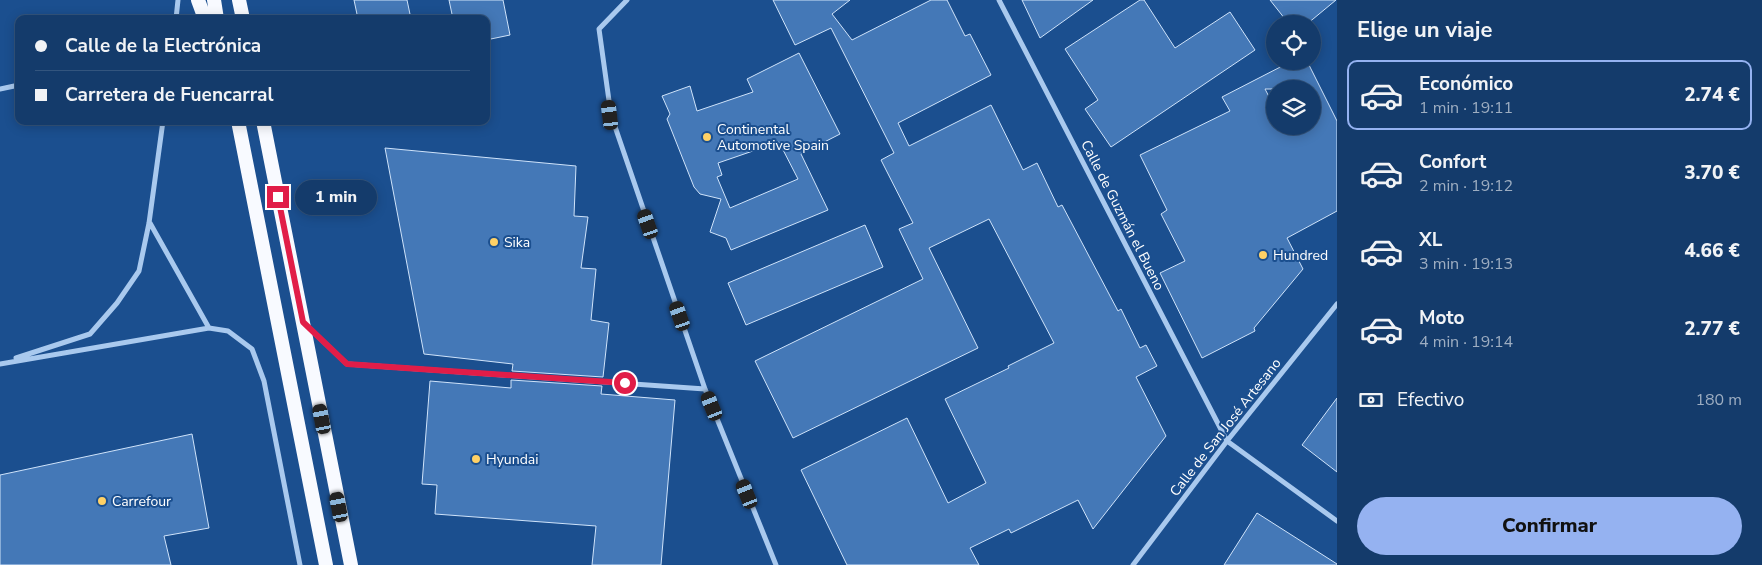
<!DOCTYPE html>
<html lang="es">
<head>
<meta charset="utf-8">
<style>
	:root { --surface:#143b6b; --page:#214673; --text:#f1f3f6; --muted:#9dadc1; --line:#33557e; --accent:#95b2f1 }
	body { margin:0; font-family:"Nunito Sans",sans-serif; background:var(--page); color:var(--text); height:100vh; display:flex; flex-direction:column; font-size:19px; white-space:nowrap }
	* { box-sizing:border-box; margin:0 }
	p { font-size:16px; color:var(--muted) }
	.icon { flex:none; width:28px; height:28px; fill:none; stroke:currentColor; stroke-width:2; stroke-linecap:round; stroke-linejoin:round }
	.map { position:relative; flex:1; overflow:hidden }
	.side { display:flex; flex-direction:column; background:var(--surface); width:425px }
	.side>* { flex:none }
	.guide { position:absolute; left:15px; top:15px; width:475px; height:110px; border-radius:10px; box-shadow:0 2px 12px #0003,0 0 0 1px var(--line); display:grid; align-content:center; height:110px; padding:0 20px; background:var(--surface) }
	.buttons { position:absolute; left:1266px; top:15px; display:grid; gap:10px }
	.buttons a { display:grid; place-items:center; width:55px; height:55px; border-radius:50%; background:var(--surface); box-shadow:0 2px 12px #0003,0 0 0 1px var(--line); font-size:25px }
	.end { position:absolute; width:22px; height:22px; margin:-11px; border:6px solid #e11d48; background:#fff; box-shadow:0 0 0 2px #fff }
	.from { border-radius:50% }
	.bubble { position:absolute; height:35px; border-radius:18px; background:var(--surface); box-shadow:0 2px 12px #0003,0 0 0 1px var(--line); font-size:16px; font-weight:800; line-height:35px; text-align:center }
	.car { position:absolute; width:15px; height:30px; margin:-15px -8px; border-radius:6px; box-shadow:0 0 4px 1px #0007; background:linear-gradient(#222 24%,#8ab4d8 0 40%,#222 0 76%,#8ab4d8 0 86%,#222 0) }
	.guide b { display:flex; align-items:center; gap:18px; height:48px; font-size:19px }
	.guide b+b { border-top:1px solid var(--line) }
	.guide i { width:12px; height:12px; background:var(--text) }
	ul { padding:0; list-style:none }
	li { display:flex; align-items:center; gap:15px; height:70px; margin:0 10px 8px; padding:0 10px; border:2px solid transparent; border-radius:10px }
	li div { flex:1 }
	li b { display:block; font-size:19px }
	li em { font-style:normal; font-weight:800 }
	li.selected { border-color:var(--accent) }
	li>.icon { width:45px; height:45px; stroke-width:1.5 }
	h2 { padding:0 20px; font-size:22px; line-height:60px }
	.pay { display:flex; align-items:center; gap:12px; height:55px; padding:0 20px; font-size:19px }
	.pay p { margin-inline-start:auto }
	.cta { display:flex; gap:10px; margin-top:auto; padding:10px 20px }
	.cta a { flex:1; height:58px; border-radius:30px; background:var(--accent); color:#111; font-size:20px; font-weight:800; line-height:58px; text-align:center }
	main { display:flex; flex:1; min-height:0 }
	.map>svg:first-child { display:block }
</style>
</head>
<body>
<main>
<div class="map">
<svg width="1337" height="565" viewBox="0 0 1337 565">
	<rect width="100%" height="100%" fill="#1b4f8f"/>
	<path fill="#4478b7" stroke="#cfe3fa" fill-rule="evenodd" d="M 354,0 L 407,0 L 411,19 L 358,19 Z
		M 449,0 L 503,0 L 510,35 L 486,40 L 486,19 L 453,19 Z
		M 773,0 L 850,0 L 832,14 L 852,40 L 931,0 L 947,0 L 965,36 L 970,34 L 991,75 L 898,123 L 909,146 L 991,105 L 1023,170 L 1037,163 L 1058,207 L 1062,205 L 1118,311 L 1121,309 L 1140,348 L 1146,345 L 1157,366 L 1136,377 L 1166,436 L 1093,529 L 1078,500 L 1011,533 L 1009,529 L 970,548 L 979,565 L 847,565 L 801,470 L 907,418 L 948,503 L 986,483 L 945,399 L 1009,368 L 1008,366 L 1054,343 L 989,219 L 929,248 L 978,348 L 793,438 L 755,361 L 923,279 L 899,229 L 913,223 L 881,160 L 894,153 L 831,28 L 795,45 Z
		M 1022,0 L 1093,0 L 1040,38 Z
		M 1140,0 L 1144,0 L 1175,48 L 1230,12 L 1255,50 L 1111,147 L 1085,109 L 1098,100 L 1065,49 Z
		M 1270,0 L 1336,0 L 1307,24 L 1289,24 Z
		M 799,53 L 840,134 L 801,154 L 828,210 L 731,250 L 726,238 L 710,232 L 721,199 L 700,194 L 694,187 L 667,119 L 670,114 L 662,96 L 690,86 L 697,111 L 753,92 L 747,79 ZM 779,142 L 798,179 L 730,208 L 717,177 L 722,175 L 718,163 Z
		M 1292,61 L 1307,61 L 1337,121 L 1337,211 L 1287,238 L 1303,269 L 1254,328 L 1255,331 L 1202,358 L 1160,273 L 1185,261 L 1161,214 L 1167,210 L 1140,155 L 1230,111 L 1222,97 ZM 1265,89 L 1312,89 L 1312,126 L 1275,126 L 1275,108 Z
		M 385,148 L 576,166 L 574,216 L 588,217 L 581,268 L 596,269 L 591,320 L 609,323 L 603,377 L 512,371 L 513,364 L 424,354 Z
		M 865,225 L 883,267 L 746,325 L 728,283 Z
		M 511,380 L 602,386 L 601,394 L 675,400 L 661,565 L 592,565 L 596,526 L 435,514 L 437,485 L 422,484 L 430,381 L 511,388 Z
		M 1337,398 L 1337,472 L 1302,445 Z
		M 192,434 L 209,528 L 164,536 L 171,565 L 0,565 L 0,475 Z
		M 1257,513 L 1337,564 L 1337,565 L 1224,565 Z"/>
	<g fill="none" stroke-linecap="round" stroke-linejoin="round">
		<path stroke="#a9c9ee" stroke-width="5" d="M 627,0 L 599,29 L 611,115 L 705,389 L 776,565
			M 999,0 L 1227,441 L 1337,521
			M 176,19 L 178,0
			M 0,89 L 19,85
			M 150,223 L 209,328
			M 308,327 L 347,364 L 705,389
			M 16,358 L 90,334 L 117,303 L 139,271 L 149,223 L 163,121
			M 0,364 L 209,328 L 228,331 L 252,349 L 264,381 L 300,565
			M 1133,565 L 1227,441 L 1337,304"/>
		<path stroke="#f8faff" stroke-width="14" d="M 198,0 L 205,19
			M 214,0 L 217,19
			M 239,0 L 243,19
			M 238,121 L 326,565
			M 263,121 L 351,565"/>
	</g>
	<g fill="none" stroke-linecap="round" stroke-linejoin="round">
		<path stroke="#e11d48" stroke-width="6" d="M 278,197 L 303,322 L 347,364 L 625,383"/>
	</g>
	<g fill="#ffd166" stroke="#1b4f8f" stroke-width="2">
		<circle cx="707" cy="137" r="5"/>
		<circle cx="494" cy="242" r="5"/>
		<circle cx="1263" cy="255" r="5"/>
		<circle cx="476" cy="459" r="5"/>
		<circle cx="102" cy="501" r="5"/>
	</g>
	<g text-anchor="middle" stroke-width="4" stroke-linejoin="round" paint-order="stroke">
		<g font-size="14" fill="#fff" stroke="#1b4f8f" text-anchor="start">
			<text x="717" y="134">Continental<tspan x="717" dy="16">Automotive Spain</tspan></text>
			<text x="504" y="247">Sika</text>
			<text x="1273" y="260">Hundred</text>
			<text x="486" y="464">Hyundai</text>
			<text x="112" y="506">Carrefour</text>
		</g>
		<g font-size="14" fill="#fff" stroke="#1b4f8f">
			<text transform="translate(1123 215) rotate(63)" y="5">Calle de Guzmán el Bueno</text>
			<text transform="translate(1225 427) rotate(-52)" y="5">Calle de San José Artesano</text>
		</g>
	</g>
</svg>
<div class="buttons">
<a><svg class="icon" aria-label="locate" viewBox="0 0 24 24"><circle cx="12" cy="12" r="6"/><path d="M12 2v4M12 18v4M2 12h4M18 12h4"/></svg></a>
<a><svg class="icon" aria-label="layers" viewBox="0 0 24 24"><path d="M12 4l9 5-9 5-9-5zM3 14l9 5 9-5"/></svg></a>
</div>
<i class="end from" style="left:625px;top:383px"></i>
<i class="end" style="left:278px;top:197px"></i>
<div class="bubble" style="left:295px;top:180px;width:82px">1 min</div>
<i class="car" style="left:610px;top:115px;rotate:353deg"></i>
<i class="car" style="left:648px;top:224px;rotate:341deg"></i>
<i class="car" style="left:680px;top:316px;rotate:341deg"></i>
<i class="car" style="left:712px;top:406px;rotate:338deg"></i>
<i class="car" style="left:322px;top:419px;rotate:349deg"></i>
<i class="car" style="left:747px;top:494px;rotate:338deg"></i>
<i class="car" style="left:339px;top:507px;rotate:349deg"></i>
<div class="guide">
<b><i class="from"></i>Calle de la Electrónica</b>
<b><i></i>Carretera de Fuencarral</b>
</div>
</div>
<section class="side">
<h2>Elige un viaje</h2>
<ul>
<li class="selected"><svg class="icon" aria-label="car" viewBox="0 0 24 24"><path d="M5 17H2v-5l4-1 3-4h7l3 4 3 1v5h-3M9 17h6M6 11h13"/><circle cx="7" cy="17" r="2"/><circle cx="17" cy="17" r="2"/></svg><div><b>Económico</b><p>1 min · 19:11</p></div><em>2.74 €</em></li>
<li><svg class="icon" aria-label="car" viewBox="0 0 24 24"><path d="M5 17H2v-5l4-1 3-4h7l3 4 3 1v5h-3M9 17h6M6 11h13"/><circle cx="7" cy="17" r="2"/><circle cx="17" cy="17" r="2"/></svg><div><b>Confort</b><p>2 min · 19:12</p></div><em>3.70 €</em></li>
<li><svg class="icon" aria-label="car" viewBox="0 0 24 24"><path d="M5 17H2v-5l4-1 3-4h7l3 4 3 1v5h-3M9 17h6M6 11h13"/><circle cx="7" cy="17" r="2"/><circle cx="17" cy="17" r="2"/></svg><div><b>XL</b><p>3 min · 19:13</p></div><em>4.66 €</em></li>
<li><svg class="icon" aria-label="car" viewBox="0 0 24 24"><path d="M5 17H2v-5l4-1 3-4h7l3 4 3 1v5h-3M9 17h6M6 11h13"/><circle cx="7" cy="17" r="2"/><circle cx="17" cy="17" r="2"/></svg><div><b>Moto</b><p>4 min · 19:14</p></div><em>2.77 €</em></li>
</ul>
<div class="pay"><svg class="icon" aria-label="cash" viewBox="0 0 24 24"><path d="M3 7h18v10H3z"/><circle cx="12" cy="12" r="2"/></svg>Efectivo<p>180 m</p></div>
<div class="cta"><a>Confirmar</a></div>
</section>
</main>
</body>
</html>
